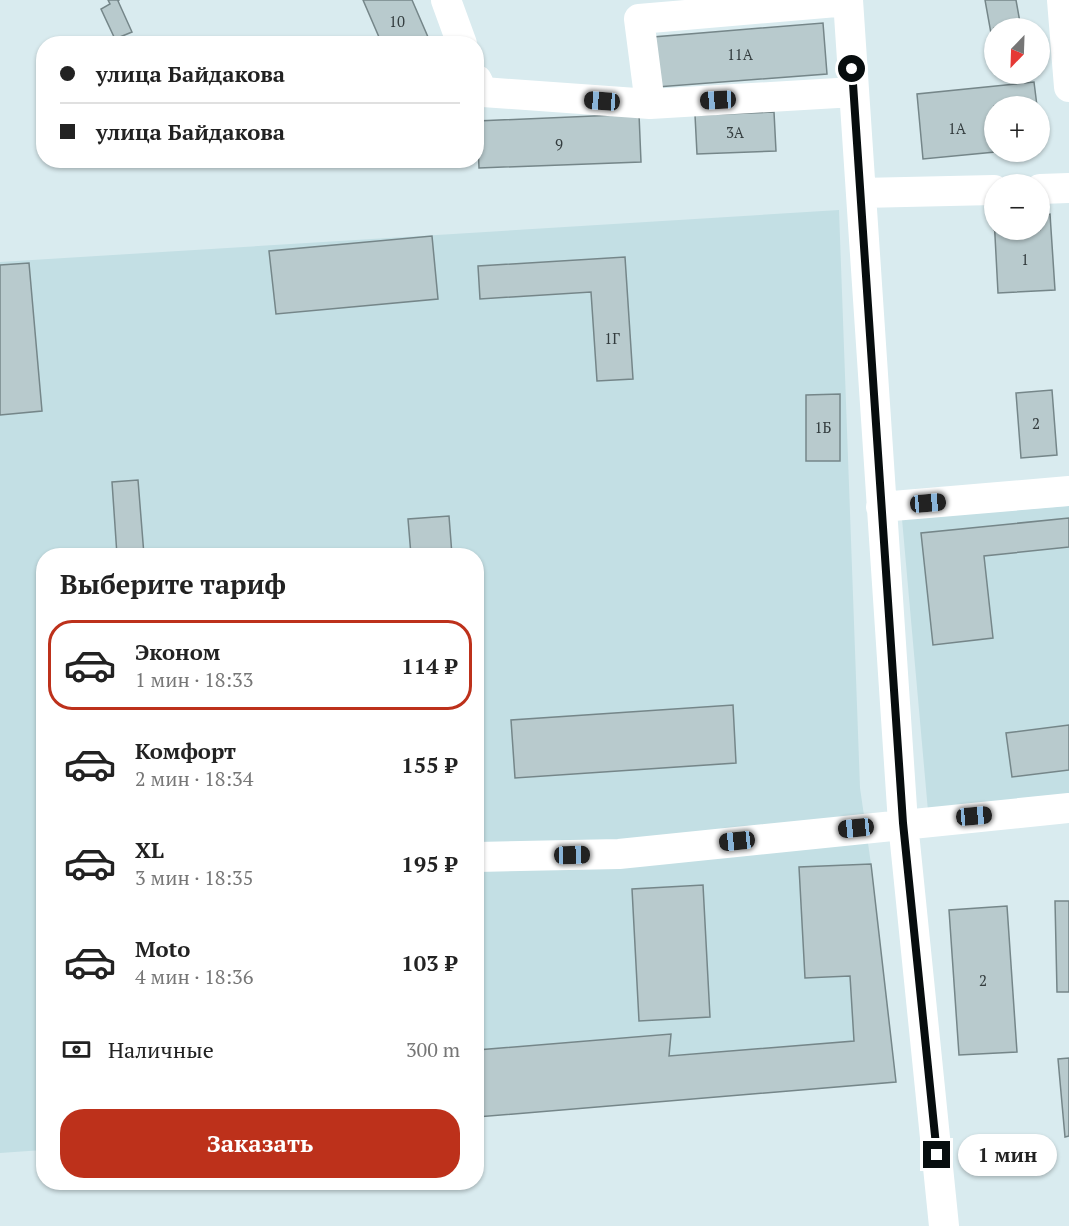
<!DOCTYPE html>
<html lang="ru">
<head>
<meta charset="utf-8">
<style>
	:root { --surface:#fff; --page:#f2f2f2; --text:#222; --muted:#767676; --line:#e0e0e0; --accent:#bd311b }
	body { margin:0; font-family:"PT Serif",serif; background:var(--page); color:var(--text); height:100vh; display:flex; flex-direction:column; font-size:22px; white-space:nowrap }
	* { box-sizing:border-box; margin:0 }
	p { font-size:20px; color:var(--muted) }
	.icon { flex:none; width:33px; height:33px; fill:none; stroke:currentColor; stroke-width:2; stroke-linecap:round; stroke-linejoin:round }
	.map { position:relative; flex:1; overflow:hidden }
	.side { position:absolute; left:36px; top:548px; width:448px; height:642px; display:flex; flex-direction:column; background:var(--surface); border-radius:24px; box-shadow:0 2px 4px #0004 }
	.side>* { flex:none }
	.hud { position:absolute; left:36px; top:36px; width:448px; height:132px; border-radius:24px; box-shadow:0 2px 4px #0004; display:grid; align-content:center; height:132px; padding:0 24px; background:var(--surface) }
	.needle { width:39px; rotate:203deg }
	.fabs { position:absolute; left:984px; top:18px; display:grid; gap:12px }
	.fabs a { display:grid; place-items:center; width:66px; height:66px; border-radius:50%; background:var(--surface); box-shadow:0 2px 4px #0004; font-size:30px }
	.end { position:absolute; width:27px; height:27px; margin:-14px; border:8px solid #070d0e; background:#fff; box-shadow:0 0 0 3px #fff }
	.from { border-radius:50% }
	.bubble { position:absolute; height:42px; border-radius:21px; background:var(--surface); box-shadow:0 2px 4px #0004; font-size:20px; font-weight:600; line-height:42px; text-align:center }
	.car { position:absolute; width:18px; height:36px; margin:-18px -9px; border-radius:8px; box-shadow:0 0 4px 2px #0007; background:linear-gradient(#222 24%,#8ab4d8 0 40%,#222 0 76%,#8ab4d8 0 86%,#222 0) }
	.hud b { display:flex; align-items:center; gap:21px; height:57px; font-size:22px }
	.hud b+b { border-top:2px solid var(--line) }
	.hud i { width:15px; height:15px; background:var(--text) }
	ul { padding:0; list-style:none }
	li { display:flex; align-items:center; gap:18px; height:90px; margin:0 12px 9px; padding:0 12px; border:3px solid transparent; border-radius:24px }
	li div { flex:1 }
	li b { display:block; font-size:22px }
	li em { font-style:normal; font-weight:600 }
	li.on { border-color:var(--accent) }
	li>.icon { width:54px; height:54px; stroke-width:1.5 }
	h2 { padding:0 24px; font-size:27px; line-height:72px }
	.pay { display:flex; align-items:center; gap:15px; height:66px; padding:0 24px; font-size:22px }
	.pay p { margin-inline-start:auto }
	.cta { display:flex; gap:12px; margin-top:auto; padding:12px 24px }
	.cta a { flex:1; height:69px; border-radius:24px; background:var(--accent); color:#fff; font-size:24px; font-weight:600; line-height:69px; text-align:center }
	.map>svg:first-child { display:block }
</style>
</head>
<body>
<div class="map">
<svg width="1069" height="1226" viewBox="0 0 1069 1226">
	<rect width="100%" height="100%" fill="#d9ebef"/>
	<path fill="#c3dfe4" d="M 839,210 L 860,788 L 871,864 L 896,1082 L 477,1117 L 477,555 L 44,555 L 43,1150 L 0,1153 L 0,262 Z
		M 1069,506 L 1069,798 L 928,811 L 902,519 Z"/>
	<path fill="#b8cacd" stroke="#758689" stroke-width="1.5" d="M 108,0 L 119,0 L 118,1 L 132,32 L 115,39 L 101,9 L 110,4 Z
		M 363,0 L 412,0 L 431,44 L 382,44 Z
		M 985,0 L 1016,0 L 1021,28 L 994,28 L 994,38 L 992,39 Z
		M 823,23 L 827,74 L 657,87 L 653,37 Z
		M 1034,82 L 1037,106 L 994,106 L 995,152 L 923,159 L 917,94 Z
		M 774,112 L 776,151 L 697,154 L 695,115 Z
		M 639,114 L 641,162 L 479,168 L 477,121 Z
		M 1050,214 L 1055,290 L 998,293 L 994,217 L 994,230 L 1040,230 L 1040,215 Z
		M 432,236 L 438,299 L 276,314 L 269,251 Z
		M 625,257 L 633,379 L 597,381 L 591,292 L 480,299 L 478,266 Z
		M 29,263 L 42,411 L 0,415 L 0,265 Z
		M 1052,390 L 1057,455 L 1021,458 L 1016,393 Z
		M 840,394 L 840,461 L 806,461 L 806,395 Z
		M 138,480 L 144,555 L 117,555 L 112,482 Z
		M 449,516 L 452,555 L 411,555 L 408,519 Z
		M 1069,518 L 1069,547 L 984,556 L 993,638 L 933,645 L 921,533 Z
		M 733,705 L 736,763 L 515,778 L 511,720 Z
		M 1069,725 L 1069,770 L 1012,777 L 1006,733 Z
		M 871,864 L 896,1082 L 477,1117 L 477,1050 L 671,1034 L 669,1056 L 854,1041 L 850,976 L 805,978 L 799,867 Z
		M 703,885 L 710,1017 L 639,1021 L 632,889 Z
		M 1055,901 L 1069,901 L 1069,992 L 1057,992 Z
		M 1007,906 L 1017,1052 L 959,1055 L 949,910 Z
		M 1069,1058 L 1069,1136 L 1065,1137 L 1058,1059 Z"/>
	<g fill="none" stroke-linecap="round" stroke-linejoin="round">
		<path stroke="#fff" stroke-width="30" d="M 446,0 L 462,44
			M 848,0 L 903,823 L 944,1226
			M 1062,0 L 1069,87
			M 848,1 L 639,19 L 650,104 L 854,92
			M 477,80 L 483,92 L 650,104
			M 1040,189 L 1069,188
			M 861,193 L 994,190
			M 881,507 L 1069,491
			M 477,857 L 619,854 L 1069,808"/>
	</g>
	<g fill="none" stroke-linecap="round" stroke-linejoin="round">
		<path stroke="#070d0e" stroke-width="8" d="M 852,69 L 903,823 L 937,1155"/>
	</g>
	<g text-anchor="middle" stroke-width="4.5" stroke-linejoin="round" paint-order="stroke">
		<g font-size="15" fill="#333c3e">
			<text x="397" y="27">10</text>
			<text x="740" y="60">11А</text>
			<text x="957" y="134">1А</text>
			<text x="735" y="138">3А</text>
			<text x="559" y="150">9</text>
			<text x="1025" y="265">1</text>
			<text x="612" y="344">1Г</text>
			<text x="1036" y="429">2</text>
			<text x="823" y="433">1Б</text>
			<text x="983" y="986">2</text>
		</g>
	</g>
</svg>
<div class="fabs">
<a><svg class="needle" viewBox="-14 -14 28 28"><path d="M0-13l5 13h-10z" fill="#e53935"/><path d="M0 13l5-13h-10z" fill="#767676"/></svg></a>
<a>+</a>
<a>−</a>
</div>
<i class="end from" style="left:852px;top:69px"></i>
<i class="end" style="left:937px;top:1155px"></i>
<div class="bubble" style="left:958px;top:1134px;width:99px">1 мин</div>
<i class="car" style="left:718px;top:100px;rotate:267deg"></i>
<i class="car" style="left:602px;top:101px;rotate:274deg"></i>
<i class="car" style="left:928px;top:503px;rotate:85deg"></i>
<i class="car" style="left:974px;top:816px;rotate:85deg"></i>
<i class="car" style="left:856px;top:828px;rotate:264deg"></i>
<i class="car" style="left:737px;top:841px;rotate:264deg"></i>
<i class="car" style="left:572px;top:855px;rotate:89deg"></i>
<div class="hud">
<b><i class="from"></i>улица Байдакова</b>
<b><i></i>улица Байдакова</b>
</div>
<section class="side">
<h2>Выберите тариф</h2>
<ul>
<li class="on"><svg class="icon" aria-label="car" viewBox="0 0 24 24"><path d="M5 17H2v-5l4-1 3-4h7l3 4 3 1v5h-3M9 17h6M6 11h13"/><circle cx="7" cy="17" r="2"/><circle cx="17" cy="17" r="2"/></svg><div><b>Эконом</b><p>1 мин · 18:33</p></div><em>114 ₽</em></li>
<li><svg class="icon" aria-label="car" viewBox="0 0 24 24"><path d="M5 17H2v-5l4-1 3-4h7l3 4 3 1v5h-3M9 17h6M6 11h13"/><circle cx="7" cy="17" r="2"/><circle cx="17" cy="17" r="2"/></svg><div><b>Комфорт</b><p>2 мин · 18:34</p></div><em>155 ₽</em></li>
<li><svg class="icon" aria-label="car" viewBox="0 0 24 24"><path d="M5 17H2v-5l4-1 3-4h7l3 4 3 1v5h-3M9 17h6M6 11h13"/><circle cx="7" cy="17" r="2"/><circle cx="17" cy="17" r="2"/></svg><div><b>XL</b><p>3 мин · 18:35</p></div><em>195 ₽</em></li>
<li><svg class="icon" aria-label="car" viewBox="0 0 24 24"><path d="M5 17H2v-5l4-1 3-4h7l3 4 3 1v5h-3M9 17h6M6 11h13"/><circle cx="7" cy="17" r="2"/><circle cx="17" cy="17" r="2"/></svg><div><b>Moto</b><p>4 мин · 18:36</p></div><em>103 ₽</em></li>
</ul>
<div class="pay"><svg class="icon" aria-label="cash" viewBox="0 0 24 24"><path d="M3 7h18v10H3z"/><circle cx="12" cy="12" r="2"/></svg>Наличные<p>300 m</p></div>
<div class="cta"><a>Заказать</a></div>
</section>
</div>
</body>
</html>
